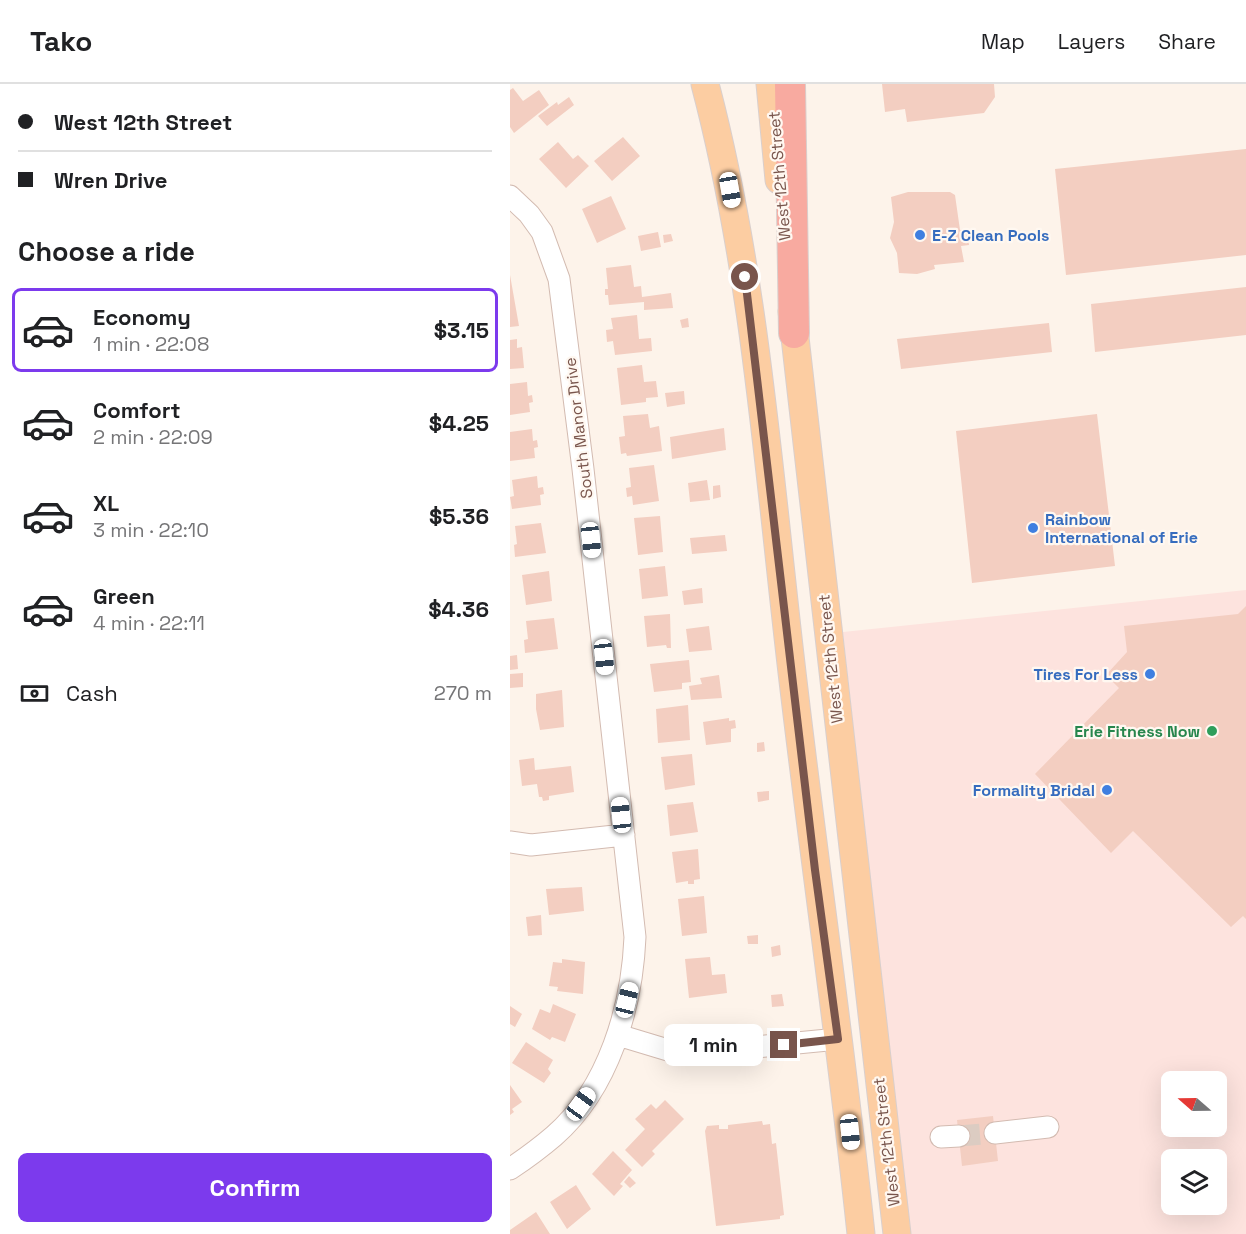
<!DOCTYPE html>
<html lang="en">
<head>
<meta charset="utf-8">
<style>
	:root { --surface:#fff; --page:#f2f2f2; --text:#202124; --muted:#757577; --line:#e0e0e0; --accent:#7c3aed }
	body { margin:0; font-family:"Space Grotesk",sans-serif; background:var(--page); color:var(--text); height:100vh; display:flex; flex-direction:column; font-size:22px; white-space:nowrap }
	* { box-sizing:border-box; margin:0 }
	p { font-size:20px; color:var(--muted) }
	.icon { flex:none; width:33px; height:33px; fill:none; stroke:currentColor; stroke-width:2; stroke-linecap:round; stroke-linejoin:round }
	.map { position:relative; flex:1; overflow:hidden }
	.side { display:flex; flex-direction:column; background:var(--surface); width:510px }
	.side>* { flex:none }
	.guide { display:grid; align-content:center; height:132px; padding:0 18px; background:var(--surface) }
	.needle { width:39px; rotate:290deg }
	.tools { position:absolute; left:651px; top:987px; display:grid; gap:12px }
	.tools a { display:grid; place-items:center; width:66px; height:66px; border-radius:9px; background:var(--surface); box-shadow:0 6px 24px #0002; font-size:30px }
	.end { position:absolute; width:27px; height:27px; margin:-14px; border:8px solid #79554c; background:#fff; box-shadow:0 0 0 3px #fff }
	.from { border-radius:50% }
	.bubble { position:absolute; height:42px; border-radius:9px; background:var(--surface); box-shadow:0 6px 24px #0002; font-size:20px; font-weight:800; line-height:42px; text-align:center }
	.car { position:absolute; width:18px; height:36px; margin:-18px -9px; border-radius:8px; box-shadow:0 0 4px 2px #0007; background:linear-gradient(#fff 24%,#345 0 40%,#fff 0 76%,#345 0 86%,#fff 0) }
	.guide b { display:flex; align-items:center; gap:21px; height:57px; font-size:22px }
	.guide b+b { border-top:2px solid var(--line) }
	.guide i { width:15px; height:15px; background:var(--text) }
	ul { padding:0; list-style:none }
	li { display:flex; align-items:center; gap:18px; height:84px; margin:0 12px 9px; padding:0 6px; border:3px solid transparent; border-radius:9px }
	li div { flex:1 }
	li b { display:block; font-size:22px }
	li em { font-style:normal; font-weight:800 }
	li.active { border-color:var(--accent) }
	li>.icon { width:54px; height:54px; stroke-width:1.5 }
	h2 { padding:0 18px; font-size:27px; line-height:72px }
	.pay { display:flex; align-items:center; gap:15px; height:66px; padding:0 18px; font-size:22px }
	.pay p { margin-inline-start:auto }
	.primary-button { display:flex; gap:12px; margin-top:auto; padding:12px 18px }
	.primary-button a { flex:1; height:69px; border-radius:9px; background:var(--accent); color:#fff; font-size:24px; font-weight:800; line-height:69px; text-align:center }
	header { display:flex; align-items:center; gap:36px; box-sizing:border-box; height:84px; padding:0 30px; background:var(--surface); border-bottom:2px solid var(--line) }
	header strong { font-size:28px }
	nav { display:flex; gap:33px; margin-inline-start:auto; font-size:21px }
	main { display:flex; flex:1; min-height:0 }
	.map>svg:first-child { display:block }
</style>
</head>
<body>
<header>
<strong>Tako</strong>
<nav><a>Map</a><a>Layers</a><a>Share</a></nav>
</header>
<main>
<section class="side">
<div class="guide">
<b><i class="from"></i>West 12th Street</b>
<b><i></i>Wren Drive</b>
</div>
<h2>Choose a ride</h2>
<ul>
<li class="active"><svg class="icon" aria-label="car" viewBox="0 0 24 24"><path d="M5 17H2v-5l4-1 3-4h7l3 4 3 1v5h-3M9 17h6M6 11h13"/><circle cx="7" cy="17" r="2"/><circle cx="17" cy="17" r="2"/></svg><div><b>Economy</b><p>1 min · 22:08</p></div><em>$3.15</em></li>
<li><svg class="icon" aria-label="car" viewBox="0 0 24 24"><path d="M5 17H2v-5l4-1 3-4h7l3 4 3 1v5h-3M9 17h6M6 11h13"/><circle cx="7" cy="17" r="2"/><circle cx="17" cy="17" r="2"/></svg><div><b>Comfort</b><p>2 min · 22:09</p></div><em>$4.25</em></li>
<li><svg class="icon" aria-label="car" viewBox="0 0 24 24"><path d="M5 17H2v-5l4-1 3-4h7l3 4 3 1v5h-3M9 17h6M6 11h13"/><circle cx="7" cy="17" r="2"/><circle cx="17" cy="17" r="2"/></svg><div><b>XL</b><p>3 min · 22:10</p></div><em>$5.36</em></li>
<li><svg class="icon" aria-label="car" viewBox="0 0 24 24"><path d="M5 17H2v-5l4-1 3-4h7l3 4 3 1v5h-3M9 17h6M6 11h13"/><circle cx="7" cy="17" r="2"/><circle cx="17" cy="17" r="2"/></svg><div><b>Green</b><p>4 min · 22:11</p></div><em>$4.36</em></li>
</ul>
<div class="pay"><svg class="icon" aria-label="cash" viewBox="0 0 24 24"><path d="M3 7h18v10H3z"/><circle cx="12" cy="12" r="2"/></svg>Cash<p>270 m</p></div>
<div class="primary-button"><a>Confirm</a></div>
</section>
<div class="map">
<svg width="736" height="1150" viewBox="0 0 736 1150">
	<rect width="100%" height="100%" fill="#fdf3ea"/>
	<path fill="#fde3de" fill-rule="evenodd" d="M 736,506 L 736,1150 L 400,1150 L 333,548 ZM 662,998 L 706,998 L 706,1042 L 662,1042 ZM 662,1076 L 706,1076 L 706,1120 L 662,1120 Z"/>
	<path fill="#f3cec1" d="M 372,0 L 484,0 L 485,13 L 474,29 L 397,38 L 395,25 L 375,28 Z
		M 3,4 L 13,17 L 29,6 L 39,21 L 4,49 L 0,43 L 0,6 Z
		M 59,13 L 64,21 L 37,42 L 28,32 L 47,18 L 48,21 Z
		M 113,53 L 130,72 L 102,97 L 84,77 Z
		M 48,58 L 63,75 L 68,71 L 79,82 L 56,104 L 29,75 Z
		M 736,65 L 736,171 L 556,191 L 545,85 Z
		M 398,108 L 440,108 L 445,111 L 450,146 L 457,145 L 459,161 L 451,162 L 454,178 L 424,181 L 425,185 L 407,190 L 389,189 L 387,169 L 380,154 L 384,138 L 381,113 Z
		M 101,112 L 116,145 L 87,159 L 72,125 Z
		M 148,148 L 151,163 L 131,167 L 128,152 Z
		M 161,150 L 163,157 L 154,159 L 153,151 Z
		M 121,181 L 124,203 L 131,202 L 132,213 L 161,209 L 163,224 L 134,226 L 134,218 L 99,221 L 98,211 L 95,211 L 95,205 L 98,205 L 96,184 Z
		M 0,191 L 9,242 L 0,243 Z
		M 736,203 L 736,251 L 585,268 L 581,220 Z
		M 127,231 L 129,255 L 141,254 L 142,267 L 105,271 L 103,257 L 97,258 L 96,246 L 103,245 L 101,234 Z
		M 178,234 L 179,243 L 172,244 L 170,236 Z
		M 539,239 L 542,268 L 391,285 L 387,255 Z
		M 7,255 L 7,264 L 12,263 L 14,284 L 0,285 L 0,256 Z
		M 132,281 L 134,298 L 146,297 L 148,313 L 136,314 L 136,318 L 111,321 L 107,284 Z
		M 17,298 L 18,312 L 22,311 L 23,318 L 19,319 L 20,328 L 0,331 L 0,300 Z
		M 174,307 L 175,320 L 157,323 L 155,309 Z
		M 138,330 L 140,344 L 149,342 L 152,367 L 117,372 L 116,369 L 111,370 L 109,353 L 115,352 L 113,332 Z
		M 587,330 L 605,482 L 462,499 L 446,347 Z
		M 214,344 L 216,366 L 162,375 L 160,353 Z
		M 22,345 L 23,357 L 27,356 L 28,363 L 24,364 L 25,374 L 0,377 L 0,348 Z
		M 144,381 L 149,417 L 123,421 L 122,412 L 117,413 L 116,404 L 121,403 L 119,384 Z
		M 27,392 L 28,404 L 33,403 L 34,410 L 30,411 L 31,421 L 2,425 L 0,413 L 4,412 L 2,396 Z
		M 197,396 L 200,416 L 180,418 L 178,399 Z
		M 210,401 L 211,413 L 203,415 L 203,402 Z
		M 150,432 L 153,468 L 128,471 L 124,434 Z
		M 31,439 L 36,469 L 5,473 L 4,461 L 7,460 L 5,442 Z
		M 215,451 L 217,467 L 182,470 L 180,454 Z
		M 155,482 L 158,512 L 132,515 L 129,485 Z
		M 39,487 L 42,517 L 16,521 L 12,491 Z
		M 192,504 L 193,519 L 174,521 L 172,507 Z
		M 736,522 L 736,835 L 733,832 L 721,843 L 623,747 L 601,769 L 525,690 L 609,604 L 596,591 L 617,568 L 614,542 L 728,530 Z
		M 160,530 L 161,564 L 157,564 L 156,561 L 137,563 L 134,532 Z
		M 44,534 L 48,565 L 15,569 L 14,556 L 18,555 L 16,537 Z
		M 199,542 L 202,566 L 179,568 L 176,545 Z
		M 7,571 L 8,585 L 0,586 L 0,572 Z
		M 179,576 L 181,598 L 172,599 L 172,605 L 144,608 L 140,580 Z
		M 13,589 L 13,603 L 0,604 L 0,590 Z
		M 209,591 L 212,614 L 181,616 L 179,602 L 192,600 L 190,594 Z
		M 52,606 L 54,643 L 30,646 L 26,625 L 26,610 Z
		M 178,621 L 180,656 L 148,659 L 146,625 Z
		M 219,634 L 219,637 L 225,636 L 226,644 L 221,645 L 221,658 L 196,661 L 193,638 Z
		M 254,658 L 255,667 L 247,668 L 247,659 Z
		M 182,670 L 185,701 L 155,706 L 151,673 Z
		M 24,674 L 25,686 L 61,682 L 64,708 L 39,712 L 39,716 L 33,717 L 32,713 L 29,713 L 27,700 L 12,702 L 9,676 Z
		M 259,707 L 259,716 L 248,718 L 247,708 Z
		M 183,718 L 188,748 L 160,752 L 157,721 Z
		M 188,765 L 190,795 L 184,796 L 184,800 L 178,800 L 178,797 L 166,799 L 162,768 Z
		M 72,803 L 74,827 L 39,831 L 36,805 Z
		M 194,812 L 197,849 L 172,852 L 168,815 Z
		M 31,831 L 32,851 L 18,852 L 16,833 Z
		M 248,851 L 248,860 L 238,860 L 237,852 Z
		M 270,861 L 271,871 L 262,873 L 261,863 Z
		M 200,873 L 202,891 L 215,890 L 217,909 L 179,914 L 175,875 Z
		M 52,875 L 75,878 L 73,910 L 47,907 L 48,903 L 39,902 L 43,878 L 52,879 Z
		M 272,910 L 274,922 L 262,923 L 261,911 Z
		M 43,920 L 66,930 L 55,958 L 42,953 L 40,956 L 22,945 L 30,925 L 40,929 Z
		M 0,922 L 12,930 L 5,943 L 0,940 Z
		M 16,958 L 43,976 L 38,985 L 41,989 L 34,999 L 2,979 Z
		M 0,1001 L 12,1018 L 2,1025 L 4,1028 L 0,1031 Z
		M 155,1016 L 174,1035 L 142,1067 L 145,1070 L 132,1083 L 115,1066 L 135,1045 L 125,1035 L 141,1020 L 146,1025 Z
		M 483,1032 L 488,1077 L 452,1082 L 447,1036 Z
		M 252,1037 L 253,1041 L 260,1040 L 262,1060 L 266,1059 L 274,1131 L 270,1132 L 270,1135 L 206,1142 L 195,1047 L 197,1042 L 209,1041 L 209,1045 L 218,1045 L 218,1041 Z
		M 103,1067 L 122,1086 L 110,1100 L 113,1102 L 104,1112 L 82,1090 Z
		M 119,1092 L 126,1099 L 120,1104 L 114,1098 Z
		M 66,1101 L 81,1125 L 57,1145 L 40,1118 Z
		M 26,1128 L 40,1150 L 0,1150 L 0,1146 Z"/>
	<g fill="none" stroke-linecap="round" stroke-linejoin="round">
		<path stroke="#dcccc2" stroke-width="21" stroke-dasharray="21 10" stroke-linecap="butt" d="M 449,1052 L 485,1049"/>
		<defs>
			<path id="minor" d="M 0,112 L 19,130 L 32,148 L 49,195 L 73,385 L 125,853 C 122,923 99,1004 44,1052 C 30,1064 15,1075 0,1085
				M 0,758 L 21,761 L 114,751
				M 108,951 L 161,967 L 183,969 L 328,955
				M 485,1049 L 538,1043
				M 431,1053 L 449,1052"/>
			<path id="major" d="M 195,0 C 244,186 258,380 280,571 C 302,764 331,957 351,1150
				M 260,0 L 269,96
				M 282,227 L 387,1150"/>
			<path id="highway" d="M 280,0 L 284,249"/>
		</defs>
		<use href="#minor" stroke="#d3bbb1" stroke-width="23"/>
		<use href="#major" stroke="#d9cfcd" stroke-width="29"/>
		<use href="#highway" stroke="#d9cfcd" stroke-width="32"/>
		<use href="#minor" stroke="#fff" stroke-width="21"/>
		<use href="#major" stroke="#fccda2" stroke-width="27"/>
		<use href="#highway" stroke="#f8aaa0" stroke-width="30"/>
	</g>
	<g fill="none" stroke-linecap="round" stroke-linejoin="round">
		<path stroke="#79554c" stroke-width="8" d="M 235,193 L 305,786 L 328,955 L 274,961"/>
	</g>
	<g fill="#3f7fe0" stroke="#fff8f1" stroke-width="2">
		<circle cx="410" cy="151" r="6"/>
		<circle cx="523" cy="444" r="6"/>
		<circle cx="640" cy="590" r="6"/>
		<circle cx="597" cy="706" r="6"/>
	</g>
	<circle fill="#2e9e5b" stroke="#fff8f1" stroke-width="2" cx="702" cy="647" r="6"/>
	<g text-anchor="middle" stroke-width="4.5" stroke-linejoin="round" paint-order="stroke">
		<g font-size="16" fill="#79554c" stroke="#fff8f1">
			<text transform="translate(269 92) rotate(-95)" y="6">West 12th Street</text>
			<text transform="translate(68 344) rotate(-97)" y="6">South Manor Drive</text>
			<text transform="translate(320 575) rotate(-96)" y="6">West 12th Street</text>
			<text transform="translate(376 1058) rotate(-97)" y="6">West 12th Street</text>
		</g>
		<g font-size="16" font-weight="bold" fill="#366cbe" stroke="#fff8f1" text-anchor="start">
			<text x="422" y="157">E-Z Clean Pools</text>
			<text x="535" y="441">Rainbow<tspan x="535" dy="18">International of Erie</tspan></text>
			<text x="628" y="596" text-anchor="end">Tires For Less</text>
			<text x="585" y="712" text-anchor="end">Formality Bridal</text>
		</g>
		<g font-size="16" font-weight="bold" fill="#27864d" stroke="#fff8f1" text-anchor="end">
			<text x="690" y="653">Erie Fitness Now</text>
		</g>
	</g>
</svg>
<div class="tools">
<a><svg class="needle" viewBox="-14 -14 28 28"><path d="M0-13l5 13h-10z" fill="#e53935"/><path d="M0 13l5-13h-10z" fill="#757577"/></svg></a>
<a><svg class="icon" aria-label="layers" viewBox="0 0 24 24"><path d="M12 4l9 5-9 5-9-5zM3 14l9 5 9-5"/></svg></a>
</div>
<i class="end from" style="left:235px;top:193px"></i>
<i class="end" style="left:274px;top:961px"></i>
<div class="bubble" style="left:154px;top:940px;width:99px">1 min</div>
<i class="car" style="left:220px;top:106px;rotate:170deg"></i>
<i class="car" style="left:81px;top:456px;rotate:174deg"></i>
<i class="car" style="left:94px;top:573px;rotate:174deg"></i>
<i class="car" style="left:111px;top:731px;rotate:354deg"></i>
<i class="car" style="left:117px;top:916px;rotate:14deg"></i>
<i class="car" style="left:71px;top:1020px;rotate:36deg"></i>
<i class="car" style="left:340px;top:1048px;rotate:174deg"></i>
</div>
</main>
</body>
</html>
